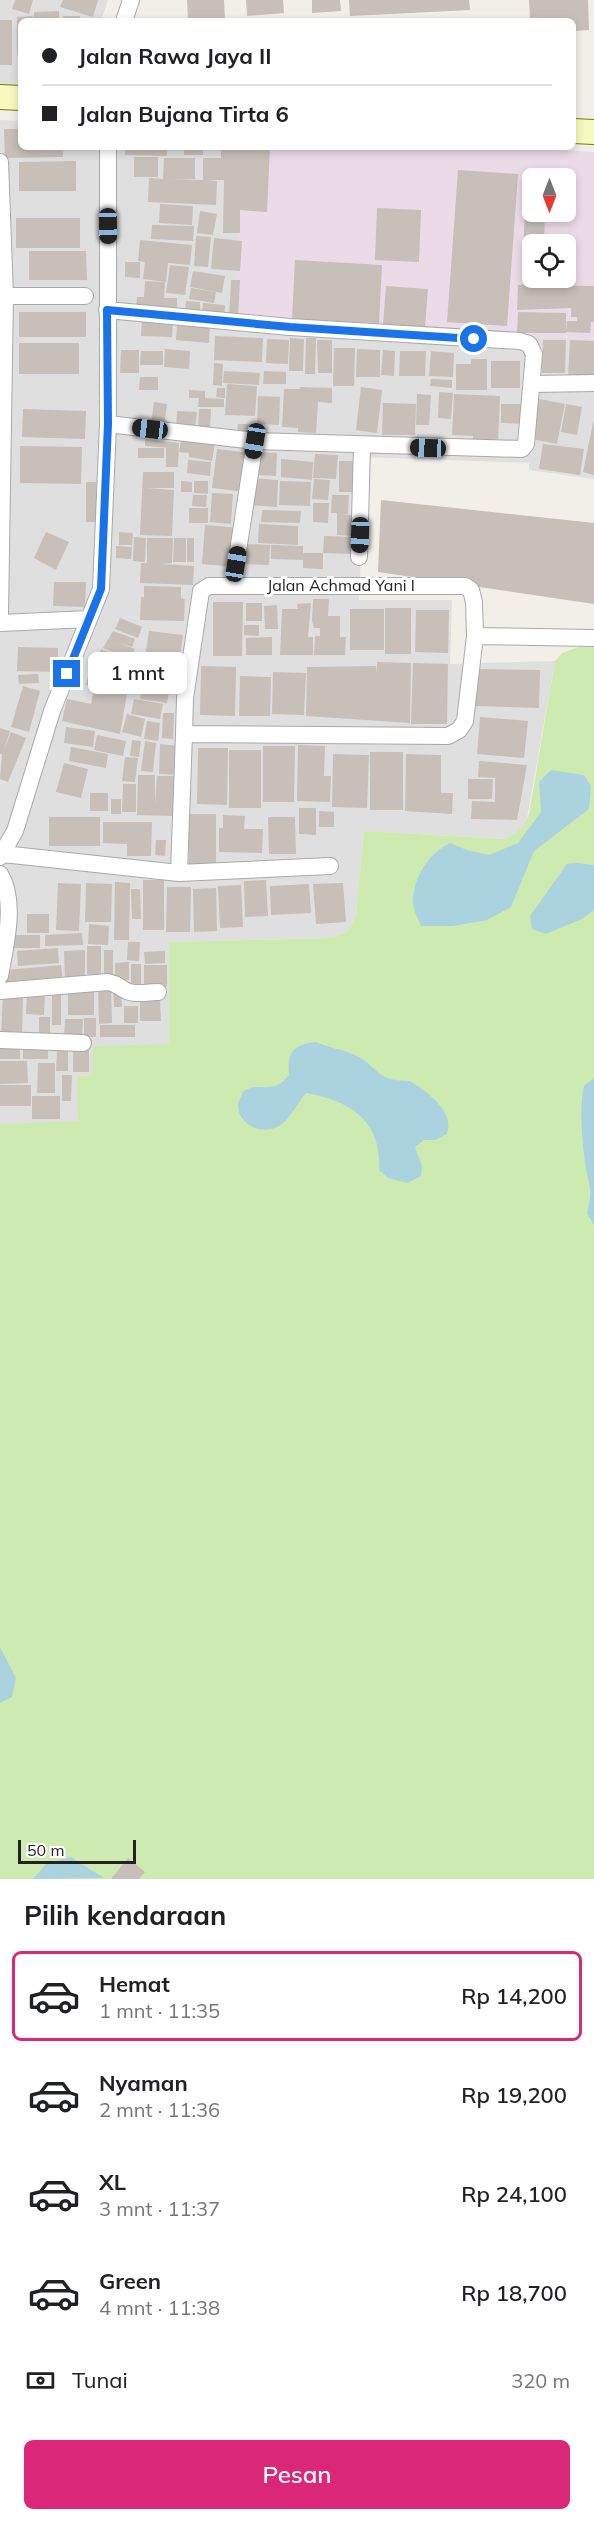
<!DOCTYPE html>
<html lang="id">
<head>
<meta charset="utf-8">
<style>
	:root { --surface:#fff; --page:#f6f6f6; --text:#202124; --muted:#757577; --line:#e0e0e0; --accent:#db2777 }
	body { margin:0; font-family:Mulish,sans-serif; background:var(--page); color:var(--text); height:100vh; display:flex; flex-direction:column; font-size:22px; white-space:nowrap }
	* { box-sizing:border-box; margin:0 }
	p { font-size:20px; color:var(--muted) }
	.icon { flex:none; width:33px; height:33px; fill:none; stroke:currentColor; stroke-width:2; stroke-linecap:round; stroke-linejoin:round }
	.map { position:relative; height:1879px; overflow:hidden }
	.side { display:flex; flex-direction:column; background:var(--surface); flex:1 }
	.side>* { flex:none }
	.guide { position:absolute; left:18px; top:18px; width:558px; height:132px; border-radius:9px; box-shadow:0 3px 9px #0003; display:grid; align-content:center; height:132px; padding:0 24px; background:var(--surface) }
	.needle { width:39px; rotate:180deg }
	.tools { position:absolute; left:522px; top:168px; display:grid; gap:12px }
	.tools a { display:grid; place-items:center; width:54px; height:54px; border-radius:9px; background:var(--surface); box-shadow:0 3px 9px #0003; font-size:30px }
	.scale { position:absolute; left:18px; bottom:15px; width:118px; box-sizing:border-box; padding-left:6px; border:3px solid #222; border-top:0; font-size:16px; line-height:21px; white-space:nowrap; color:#222; -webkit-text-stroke:4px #fff; paint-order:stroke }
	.end { position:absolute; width:27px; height:27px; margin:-14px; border:8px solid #1a73e8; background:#fff; box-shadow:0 0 0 3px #fff }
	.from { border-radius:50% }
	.bubble { position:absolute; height:42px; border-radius:9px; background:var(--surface); box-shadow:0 3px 9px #0003; font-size:20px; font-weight:600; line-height:42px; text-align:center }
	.car { position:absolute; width:18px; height:36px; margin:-18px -9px; border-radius:8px; box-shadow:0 0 4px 2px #0007; background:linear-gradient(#222 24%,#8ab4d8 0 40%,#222 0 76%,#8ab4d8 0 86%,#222 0) }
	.guide b { display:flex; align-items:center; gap:21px; height:57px; font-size:22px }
	.guide b+b { border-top:2px solid var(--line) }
	.guide i { width:15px; height:15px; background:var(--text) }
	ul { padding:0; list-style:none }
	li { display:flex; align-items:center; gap:18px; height:90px; margin:0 12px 9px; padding:0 12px; border:3px solid transparent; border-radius:9px }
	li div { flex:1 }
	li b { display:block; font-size:22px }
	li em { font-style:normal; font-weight:600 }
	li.active { border-color:var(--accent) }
	li>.icon { width:54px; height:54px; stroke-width:1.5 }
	h2 { padding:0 24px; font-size:27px; line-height:72px }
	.pay { display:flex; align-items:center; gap:15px; height:66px; padding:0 24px; font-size:22px }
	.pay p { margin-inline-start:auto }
	.cta { display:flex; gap:12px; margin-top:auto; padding:12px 24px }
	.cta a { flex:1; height:69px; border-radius:9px; background:var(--accent); color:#fff; font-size:24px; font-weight:600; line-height:69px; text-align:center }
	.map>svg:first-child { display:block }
</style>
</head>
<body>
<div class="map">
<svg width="594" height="1879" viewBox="0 0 594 1879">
	<rect width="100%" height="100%" fill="#f2efe9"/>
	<path fill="#e0dfdf" d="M 0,0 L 108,0 L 101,21 L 21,21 L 21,101 L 0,101 Z
		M 0,120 L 21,121 L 21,147 L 267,147 L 263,214 L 239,212 L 537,337 L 594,339 L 594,479 L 529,470 L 529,463 L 365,457 L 359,600 L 452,600 L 450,664 L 555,661 L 526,824 L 518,833 L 504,839 L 364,831 L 356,915 L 350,931 L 331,938 L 169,942 L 169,1044 L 93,1075 L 78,1076 L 79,1122 L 0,1124 Z"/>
	<path fill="#ebdbe8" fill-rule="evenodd" d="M 267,147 L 521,147 L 594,152 L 594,339 L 537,337 L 234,316 L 239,212 L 263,213 ZM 532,178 L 566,178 L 566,212 L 532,212 ZM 532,244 L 566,244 L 566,278 L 532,278 Z"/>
	<path fill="#cdebb0" d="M 579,647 L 594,647 L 594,1879 L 0,1879 L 0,1124 L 78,1121 L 77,1076 L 93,1075 L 93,1046 L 169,1044 L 169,942 L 331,938 L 349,931 L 356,915 L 364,831 L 504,839 C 518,833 524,828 529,814 L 555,661 L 562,653 Z"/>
	<path fill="#aad3df" d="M 551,770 L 584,775 L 591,786 L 589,809 L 534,851 L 511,907 L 487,920 L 453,926 L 421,926 C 418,919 413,909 413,902 C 413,877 429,853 450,843 L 467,850 L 489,855 L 518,843 L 541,812 L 539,782 Z
		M 577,863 L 594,865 L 594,910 L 582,919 L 546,934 L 532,929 L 530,916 L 567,864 Z
		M 316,1042 C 329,1048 341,1049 352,1054 C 380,1065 372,1081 410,1081 C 427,1092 455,1111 447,1134 L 435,1140 L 424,1140 L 415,1147 L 422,1166 L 421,1176 L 407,1183 L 388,1178 L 379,1170 C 382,1121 351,1101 306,1093 C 297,1103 290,1120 279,1126 C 263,1136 237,1125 238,1104 C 239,1100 242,1095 243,1091 C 262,1081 272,1096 289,1075 C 287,1051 293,1045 316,1042 Z
		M 594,1078 L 594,1225 L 587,1213 C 594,1186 588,1187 585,1162 C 582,1141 579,1106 584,1086 Z
		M 0,1647 L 16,1678 L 12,1697 L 0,1703 Z
		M 71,1857 L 104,1878 L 33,1879 L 47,1863 Z"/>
	<path fill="#c7bfb8" d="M 15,0 L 33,0 L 29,14 L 12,9 Z
		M 63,0 L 98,0 L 93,17 L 60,7 Z
		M 187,0 L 224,0 L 225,20 L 188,21 Z
		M 246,0 L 283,0 L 284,13 L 247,16 Z
		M 312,0 L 340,0 L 341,11 L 312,13 Z
		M 349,0 L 469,0 L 470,10 L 350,16 Z
		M 529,0 L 588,0 L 589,30 L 573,31 L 573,21 L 530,21 Z
		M 59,11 L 59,21 L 34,21 L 34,12 Z
		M 33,16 L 34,21 L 21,21 L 21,55 L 17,55 L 17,17 Z
		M 63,16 L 80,16 L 80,21 L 63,21 Z
		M 0,20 L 12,20 L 12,65 L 0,65 Z
		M 4,129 L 21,129 L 21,147 L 63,147 L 63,157 L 5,158 Z
		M 125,147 L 167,147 L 167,156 L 125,155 Z
		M 184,147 L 203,147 L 203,155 L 184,155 Z
		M 221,147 L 270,147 L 267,212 L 240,210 L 240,233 L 223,233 L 224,180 L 207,180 L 217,181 L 216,205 L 148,202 L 149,178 L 163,179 L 164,158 L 195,158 L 195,179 L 169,179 L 203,180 L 203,158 L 221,158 Z
		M 134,157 L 158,157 L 158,177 L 134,177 Z
		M 76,161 L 76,191 L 19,191 L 19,162 Z
		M 458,170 L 518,174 L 507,326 L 447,322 Z
		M 527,176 L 542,177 L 532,178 L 532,212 L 545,212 L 544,244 L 532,244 L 532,249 L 523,249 Z
		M 160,204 L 193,206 L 192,225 L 159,223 Z
		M 377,208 L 421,210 L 419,262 L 375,260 Z
		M 200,211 L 217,214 L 213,235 L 197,233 Z
		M 16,218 L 80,218 L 80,248 L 16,248 Z
		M 152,225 L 194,226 L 193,241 L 151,239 Z
		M 196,236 L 211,237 L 208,267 L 194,266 Z
		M 214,238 L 242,241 L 240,271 L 211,269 Z
		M 140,240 L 192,245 L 190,265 L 168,263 L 166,282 L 143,279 L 145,262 L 138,261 Z
		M 29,251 L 86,251 L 87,280 L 29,280 Z
		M 295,260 L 382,265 L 379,323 L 292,319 Z
		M 125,262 L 140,262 L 140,278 L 125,277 Z
		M 170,265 L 189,267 L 185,295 L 166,293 Z
		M 193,271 L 225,276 L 222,293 L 190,287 Z
		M 231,280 L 240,280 L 238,319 L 229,318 Z
		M 145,281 L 165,282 L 164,298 L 177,298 L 177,313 L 136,311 L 137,297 L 144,297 Z
		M 518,285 L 594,286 L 594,322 L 591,322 L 590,333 L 566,332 L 567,321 L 577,321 L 577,317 L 571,317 L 571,308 L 517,310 Z
		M 386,286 L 428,289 L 425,327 L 383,324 Z
		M 191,288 L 216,292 L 214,303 L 189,299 Z
		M 186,301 L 200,302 L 200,314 L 185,313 Z
		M 203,303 L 225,305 L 224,318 L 202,316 Z
		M 19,312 L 86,312 L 86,337 L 19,337 Z
		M 518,312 L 566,313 L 566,333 L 517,333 Z
		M 142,318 L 173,319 L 172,337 L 141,336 Z
		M 177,323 L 210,326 L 209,343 L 176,340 Z
		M 215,336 L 263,338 L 262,362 L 214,360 Z
		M 290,338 L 304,339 L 303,371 L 289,371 Z
		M 306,338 L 316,338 L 315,374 L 305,374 Z
		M 267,339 L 289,340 L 288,364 L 266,363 Z
		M 317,340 L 332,340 L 332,373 L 318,373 Z
		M 543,340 L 566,340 L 565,373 L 542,373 Z
		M 570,340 L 594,341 L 594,377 L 568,377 Z
		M 19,343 L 79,343 L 79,374 L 19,374 Z
		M 334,348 L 355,348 L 354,386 L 333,386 Z
		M 165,349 L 190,351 L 189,369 L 164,367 Z
		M 357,349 L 380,350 L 380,377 L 356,377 Z
		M 121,350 L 139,350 L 139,373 L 120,373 Z
		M 383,350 L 395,351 L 394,376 L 381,375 Z
		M 141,351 L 163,351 L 163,365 L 140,365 Z
		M 400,351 L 426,351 L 425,376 L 399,376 Z
		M 431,351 L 454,353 L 453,377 L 429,376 Z
		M 471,359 L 487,359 L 487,390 L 456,390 L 456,364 L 471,364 Z
		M 491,361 L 520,361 L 520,388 L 491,388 Z
		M 214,363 L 223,364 L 222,386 L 213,385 Z
		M 224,371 L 260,373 L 259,385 L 223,383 Z
		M 264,371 L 286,372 L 286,384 L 263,384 Z
		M 140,377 L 158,377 L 158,390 L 139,390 Z
		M 431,379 L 452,380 L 452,388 L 430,386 Z
		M 227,384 L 257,386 L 255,416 L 225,415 Z
		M 300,387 L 332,388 L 332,403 L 318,402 L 316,433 L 298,432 L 298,428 L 282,427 L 284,389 L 300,389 Z
		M 361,387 L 382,390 L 377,433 L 356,430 Z
		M 217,388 L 225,388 L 225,398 L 216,397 Z
		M 189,390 L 205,391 L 205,398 L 224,399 L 224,407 L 198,407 L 199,398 L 189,398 Z
		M 439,392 L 453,393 L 451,419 L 438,418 Z
		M 417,394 L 431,395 L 429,425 L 416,425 Z
		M 454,394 L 500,396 L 498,444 L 473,443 L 473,436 L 452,435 Z
		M 258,396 L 280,397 L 279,425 L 257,424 Z
		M 534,398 L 565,404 L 557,444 L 527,438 Z
		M 154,402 L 167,404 L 164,427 L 151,425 Z
		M 383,403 L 416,404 L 415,435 L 382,435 Z
		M 501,404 L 528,404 L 527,424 L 501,423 Z
		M 566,404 L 582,407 L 577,435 L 561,432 Z
		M 23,409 L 86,411 L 85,439 L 22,437 Z
		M 199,409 L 211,409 L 210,430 L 198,429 Z
		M 177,411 L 197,412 L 195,429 L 176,428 Z
		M 593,423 L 594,423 L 594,475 L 583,472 Z
		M 238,424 L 256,424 L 256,434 L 237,434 Z
		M 182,434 L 215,442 L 212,461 L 189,457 L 189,453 L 179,452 Z
		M 145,439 L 179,443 L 178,467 L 166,467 L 166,448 L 170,448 L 145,446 Z
		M 543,444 L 584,449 L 580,475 L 539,469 Z
		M 20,446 L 82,447 L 81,484 L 20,483 Z
		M 138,448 L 164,448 L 164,458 L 138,458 Z
		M 217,449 L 251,453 L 246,492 L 212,488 Z
		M 257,452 L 277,453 L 276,476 L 255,475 Z
		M 315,454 L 338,455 L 336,479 L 313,478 Z
		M 281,459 L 313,462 L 312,480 L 281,477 Z
		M 188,460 L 211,462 L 210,476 L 187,473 Z
		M 339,461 L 360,461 L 360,492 L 339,492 Z
		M 143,472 L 174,472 L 174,488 L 146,488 L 174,490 L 172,536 L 140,535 Z
		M 252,478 L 278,480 L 277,507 L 251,505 Z
		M 314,479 L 330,480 L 328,500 L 312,499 Z
		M 181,481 L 192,482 L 192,492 L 181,492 Z
		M 194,481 L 208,481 L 208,494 L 194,493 Z
		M 280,481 L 311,482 L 310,506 L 279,505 Z
		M 86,482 L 96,482 L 96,522 L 86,522 Z
		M 212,493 L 233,494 L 231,524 L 210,522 Z
		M 193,495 L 207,495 L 206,507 L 192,506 Z
		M 332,495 L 349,495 L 348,514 L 341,514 L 352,515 L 351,536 L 337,535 L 337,513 L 331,513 Z
		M 381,500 L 594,523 L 594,604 L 378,572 Z
		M 313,503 L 329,503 L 328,523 L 313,522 Z
		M 189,508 L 208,508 L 208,523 L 189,523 Z
		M 262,510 L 301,511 L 300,523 L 261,522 Z
		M 259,524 L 298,526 L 298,545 L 258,543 Z
		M 205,525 L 239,528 L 236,567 L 202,564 Z
		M 46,532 L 69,542 L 56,570 L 34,558 Z
		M 119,532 L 133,533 L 132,545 L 119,545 Z
		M 324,536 L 354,537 L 353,554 L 323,553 Z
		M 134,537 L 146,538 L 145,562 L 133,561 Z
		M 147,538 L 173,538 L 172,563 L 160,564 L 194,566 L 193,585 L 140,583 L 141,563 L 147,563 Z
		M 174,538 L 186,538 L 186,562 L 173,562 Z
		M 187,538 L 194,538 L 194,562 L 187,562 Z
		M 246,544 L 270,545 L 269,565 L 245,564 Z
		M 271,545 L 303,546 L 303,553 L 323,553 L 323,569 L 303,568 L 303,560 L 271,559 Z
		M 116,546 L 132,547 L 131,559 L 116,558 Z
		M 54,582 L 86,582 L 85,607 L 53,606 Z
		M 144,586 L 181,587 L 181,598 L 185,599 L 184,621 L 140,620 L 141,597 L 144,597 Z
		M 313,599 L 329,599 L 328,616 L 340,616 L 340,637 L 346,637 L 345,655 L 314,655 L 315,636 L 320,636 L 320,628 L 314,628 L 312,621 Z
		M 213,602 L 243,602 L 242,656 L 213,656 Z
		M 246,603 L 262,603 L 262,621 L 246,621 Z
		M 311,603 L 308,637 L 313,637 L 313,655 L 280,655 L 282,609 L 298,609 L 297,604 Z
		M 277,605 L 278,629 L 265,629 L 264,606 Z
		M 385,608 L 411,608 L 411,654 L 385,654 Z
		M 350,609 L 384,609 L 384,650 L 350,650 Z
		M 416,610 L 449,610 L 448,653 L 415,652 Z
		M 120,618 L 142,627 L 138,638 L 115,629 Z
		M 244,625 L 259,625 L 259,636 L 244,635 Z
		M 113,631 L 135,639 L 132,647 L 116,642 L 135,649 L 131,659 L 103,648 Z
		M 149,631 L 183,635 L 179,662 L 145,658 Z
		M 272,637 L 272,655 L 246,655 L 246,638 Z
		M 18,647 L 58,648 L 58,672 L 17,671 Z
		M 101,649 L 138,663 L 132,680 L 95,667 Z
		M 146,660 L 172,663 L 171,673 L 145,669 Z
		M 377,662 L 411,663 L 410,723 L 306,716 L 307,667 L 376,666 L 377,673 Z
		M 413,663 L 448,664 L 447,724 L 411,724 Z
		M 201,666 L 236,667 L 235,716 L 200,715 Z
		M 475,669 L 540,670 L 539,708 L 474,706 Z
		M 144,671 L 172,675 L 171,686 L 143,682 Z
		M 89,672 L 117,678 L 114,691 L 127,694 L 120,734 L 62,721 L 67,699 L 91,704 L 94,687 L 86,685 Z
		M 273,672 L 306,673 L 304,715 L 272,714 Z
		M 38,674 L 39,683 L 19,684 L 18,675 Z
		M 240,676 L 271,677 L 270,716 L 239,716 Z
		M 118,680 L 141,685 L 139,694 L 115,690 Z
		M 142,683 L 170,687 L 167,703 L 140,699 Z
		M 23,686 L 40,691 L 29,732 L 11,727 Z
		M 134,699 L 163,704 L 160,719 L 131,714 Z
		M 163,713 L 174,713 L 173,739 L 162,738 Z
		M 127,714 L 145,719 L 141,737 L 122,732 Z
		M 480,717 L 528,721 L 524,758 L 477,754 Z
		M 147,721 L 160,723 L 158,741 L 144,739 Z
		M 66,727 L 95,731 L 93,747 L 64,743 Z
		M 0,728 L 10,731 L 4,750 L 11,732 L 26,738 L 8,782 L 0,779 L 2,754 L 0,754 Z
		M 97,735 L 126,741 L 123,756 L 94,750 Z
		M 132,740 L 141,741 L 139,757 L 130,756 Z
		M 145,741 L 156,743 L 153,772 L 141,771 Z
		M 160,744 L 180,746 L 179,775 L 159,774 Z
		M 298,745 L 325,746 L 324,776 L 331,776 L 330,802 L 297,801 Z
		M 263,746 L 295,746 L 294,802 L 263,802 Z
		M 71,747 L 108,754 L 106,768 L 69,761 Z
		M 198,748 L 228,748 L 227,805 L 197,804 Z
		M 229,750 L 261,750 L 261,808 L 229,808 Z
		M 370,752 L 403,752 L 403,810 L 370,810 Z
		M 333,754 L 369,755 L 367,808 L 332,807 Z
		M 406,754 L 441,755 L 441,793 L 453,793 L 452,814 L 405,811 Z
		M 125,757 L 138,758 L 135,782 L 122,781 Z
		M 479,761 L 527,765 L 517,820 L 471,819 L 472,801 L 495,802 L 495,778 L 478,777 Z
		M 64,763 L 88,769 L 81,798 L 56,792 Z
		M 138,775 L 155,775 L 155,805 L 157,776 L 175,776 L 174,816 L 137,815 Z
		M 468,779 L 493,779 L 492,799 L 468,799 Z
		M 123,784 L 136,784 L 136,812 L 122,812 Z
		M 90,793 L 108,793 L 108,811 L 90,811 Z
		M 111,799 L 121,799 L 121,814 L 111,814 Z
		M 299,808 L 316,808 L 316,835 L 299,834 Z
		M 319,811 L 334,812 L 334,827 L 319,827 Z
		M 189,814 L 216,814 L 216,864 L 189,865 Z
		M 223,815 L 245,816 L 244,829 L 263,829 L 262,853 L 219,852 L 219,828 L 223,828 Z
		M 49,817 L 100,817 L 100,846 L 49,846 Z
		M 268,817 L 295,817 L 296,854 L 269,854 Z
		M 103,822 L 152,822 L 151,856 L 127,856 L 127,844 L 103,843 Z
		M 156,840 L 166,840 L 165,856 L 155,855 Z
		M 143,880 L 164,880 L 164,930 L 143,930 Z
		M 266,880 L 268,916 L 245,917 L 244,881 Z
		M 115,882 L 130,883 L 129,940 L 114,940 Z
		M 58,883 L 81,884 L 79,931 L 56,930 Z
		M 86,883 L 112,884 L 111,922 L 85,922 Z
		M 343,883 L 346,922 L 316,924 L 313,884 Z
		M 309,884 L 311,913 L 271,915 L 270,886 Z
		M 241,885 L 243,927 L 220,928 L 218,886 Z
		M 167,887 L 191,887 L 190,932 L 166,932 Z
		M 216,888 L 217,931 L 194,932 L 193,889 Z
		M 131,889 L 140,889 L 141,919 L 132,919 Z
		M 27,914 L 49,914 L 49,933 L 27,933 Z
		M 89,924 L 109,926 L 108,945 L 88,944 Z
		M 82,933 L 83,945 L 45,946 L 45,935 Z
		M 13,935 L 40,935 L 40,948 L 13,948 Z
		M 128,942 L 140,942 L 139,961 L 127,960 Z
		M 87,946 L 101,946 L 101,974 L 87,974 Z
		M 58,948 L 59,963 L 18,966 L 17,951 Z
		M 85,950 L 85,981 L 65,981 L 64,951 Z
		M 104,950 L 113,950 L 113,976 L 104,976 Z
		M 165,951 L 165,963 L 145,964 L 144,952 Z
		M 129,962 L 129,980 L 115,980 L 115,963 Z
		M 131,964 L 141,964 L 141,988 L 131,989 Z
		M 61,965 L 63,983 L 8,988 L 6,970 Z
		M 144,965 L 167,965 L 167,987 L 144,988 Z
		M 98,985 L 111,985 L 112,1023 L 99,1024 Z
		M 113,987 L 121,987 L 122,1007 L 114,1007 Z
		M 68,988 L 94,988 L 94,1015 L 68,1015 Z
		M 52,990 L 61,990 L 61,1025 L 52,1025 Z
		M 3,993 L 23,994 L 22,1038 L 1,1037 Z
		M 27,993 L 45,994 L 44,1015 L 26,1014 Z
		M 160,998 L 161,1021 L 140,1021 L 140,999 Z
		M 124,1006 L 138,1006 L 138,1023 L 124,1023 Z
		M 39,1017 L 50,1017 L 50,1040 L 39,1040 Z
		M 84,1018 L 96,1018 L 96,1037 L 84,1037 Z
		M 65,1019 L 83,1019 L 82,1039 L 64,1039 Z
		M 100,1025 L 135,1025 L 135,1037 L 100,1037 Z
		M 0,1042 L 20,1042 L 20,1059 L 0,1059 Z
		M 23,1044 L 48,1044 L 48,1059 L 23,1059 Z
		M 57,1048 L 68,1048 L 68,1071 L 56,1071 Z
		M 73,1049 L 89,1049 L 89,1072 L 73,1072 Z
		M 0,1061 L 27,1061 L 28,1083 L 0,1084 Z
		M 38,1063 L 55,1063 L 55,1093 L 37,1093 Z
		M 62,1075 L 72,1075 L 71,1101 L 62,1101 Z
		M 0,1085 L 31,1085 L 31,1106 L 0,1106 Z
		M 32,1096 L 60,1096 L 60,1119 L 32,1119 Z
		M 128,1858 L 145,1872 L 139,1879 L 111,1879 Z"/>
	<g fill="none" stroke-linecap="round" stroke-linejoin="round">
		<defs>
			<path id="street" d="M 124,21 L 131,0
				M 0,162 L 5,296 L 0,614
				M 5,296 L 85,296
				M 107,310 L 290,327 L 520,341 L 529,344 L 534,354 L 526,444 L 522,449 L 255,441 L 108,424
				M 533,384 L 594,383
				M 359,557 L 362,446
				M 236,564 L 255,441
				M 0,623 L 89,619
				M 184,734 L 185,698 L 201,591 L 209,586 L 465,586 L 471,590 L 474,602 L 475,636
				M 3,854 L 179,873 L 330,866
				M 0,857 L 15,831 L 52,711 L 101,589 L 108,424 L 108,147
				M 179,873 L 184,734 L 448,736 L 459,730 L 465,721 L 475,636 L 594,638
				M 0,874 C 17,901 5,947 0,976
				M 0,991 L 108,982 C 118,984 119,988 127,991 C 134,995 150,992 158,992
				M 0,1040 L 83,1043"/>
			<path id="secondary" d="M 0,97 L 21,98
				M 573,131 L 594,132"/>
		</defs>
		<use href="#street" stroke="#a9a9a9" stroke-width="18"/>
		<use href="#secondary" stroke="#707d05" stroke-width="26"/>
		<use href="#street" stroke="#fff" stroke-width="16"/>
		<use href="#secondary" stroke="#f7fabf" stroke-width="24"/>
	</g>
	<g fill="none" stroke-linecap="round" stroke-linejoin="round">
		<path stroke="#1a73e8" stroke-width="8" d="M 67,674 L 101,589 L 108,424 L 107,310 L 290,327 L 474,339"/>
	</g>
	<g text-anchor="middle" stroke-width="6" stroke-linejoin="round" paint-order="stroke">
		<g font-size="16" fill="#222" stroke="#fff">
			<text x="341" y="591">Jalan Achmad Yani I</text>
		</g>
	</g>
</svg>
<div class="tools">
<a><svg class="needle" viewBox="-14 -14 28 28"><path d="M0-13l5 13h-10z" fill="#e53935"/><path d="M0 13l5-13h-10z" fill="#757577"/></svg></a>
<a><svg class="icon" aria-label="locate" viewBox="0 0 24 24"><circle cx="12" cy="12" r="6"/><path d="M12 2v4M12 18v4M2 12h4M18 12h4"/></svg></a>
</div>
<div class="scale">50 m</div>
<i class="end from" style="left:474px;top:339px"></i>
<i class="end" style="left:67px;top:674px"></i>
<div class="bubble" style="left:88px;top:652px;width:99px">1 mnt</div>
<i class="car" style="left:108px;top:226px;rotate:179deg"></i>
<i class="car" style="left:150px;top:429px;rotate:277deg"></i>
<i class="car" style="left:255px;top:441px;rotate:189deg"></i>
<i class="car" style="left:428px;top:448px;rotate:272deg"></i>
<i class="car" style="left:360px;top:535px;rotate:182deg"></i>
<i class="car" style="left:236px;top:564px;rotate:9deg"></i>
<div class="guide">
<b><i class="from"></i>Jalan Rawa Jaya II</b>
<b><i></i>Jalan Bujana Tirta 6</b>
</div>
</div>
<section class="side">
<h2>Pilih kendaraan</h2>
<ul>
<li class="active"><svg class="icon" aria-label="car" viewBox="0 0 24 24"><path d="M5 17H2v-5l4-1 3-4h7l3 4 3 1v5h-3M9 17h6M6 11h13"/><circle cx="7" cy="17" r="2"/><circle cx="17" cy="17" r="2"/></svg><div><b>Hemat</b><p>1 mnt · 11:35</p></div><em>Rp 14,200</em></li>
<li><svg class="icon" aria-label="car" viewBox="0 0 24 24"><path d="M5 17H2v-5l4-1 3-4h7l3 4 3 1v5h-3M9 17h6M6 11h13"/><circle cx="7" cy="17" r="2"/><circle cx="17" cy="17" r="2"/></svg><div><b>Nyaman</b><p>2 mnt · 11:36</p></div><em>Rp 19,200</em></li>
<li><svg class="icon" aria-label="car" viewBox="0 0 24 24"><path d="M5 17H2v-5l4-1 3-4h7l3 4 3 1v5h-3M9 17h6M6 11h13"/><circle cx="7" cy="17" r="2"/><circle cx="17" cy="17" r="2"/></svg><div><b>XL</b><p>3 mnt · 11:37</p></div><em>Rp 24,100</em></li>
<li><svg class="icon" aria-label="car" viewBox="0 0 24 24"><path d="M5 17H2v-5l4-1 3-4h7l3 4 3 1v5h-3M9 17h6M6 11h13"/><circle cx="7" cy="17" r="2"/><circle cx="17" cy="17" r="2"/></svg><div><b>Green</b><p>4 mnt · 11:38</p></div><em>Rp 18,700</em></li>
</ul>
<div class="pay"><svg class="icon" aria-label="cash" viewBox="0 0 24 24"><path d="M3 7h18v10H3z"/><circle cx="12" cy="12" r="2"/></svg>Tunai<p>320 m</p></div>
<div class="cta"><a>Pesan</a></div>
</section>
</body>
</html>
